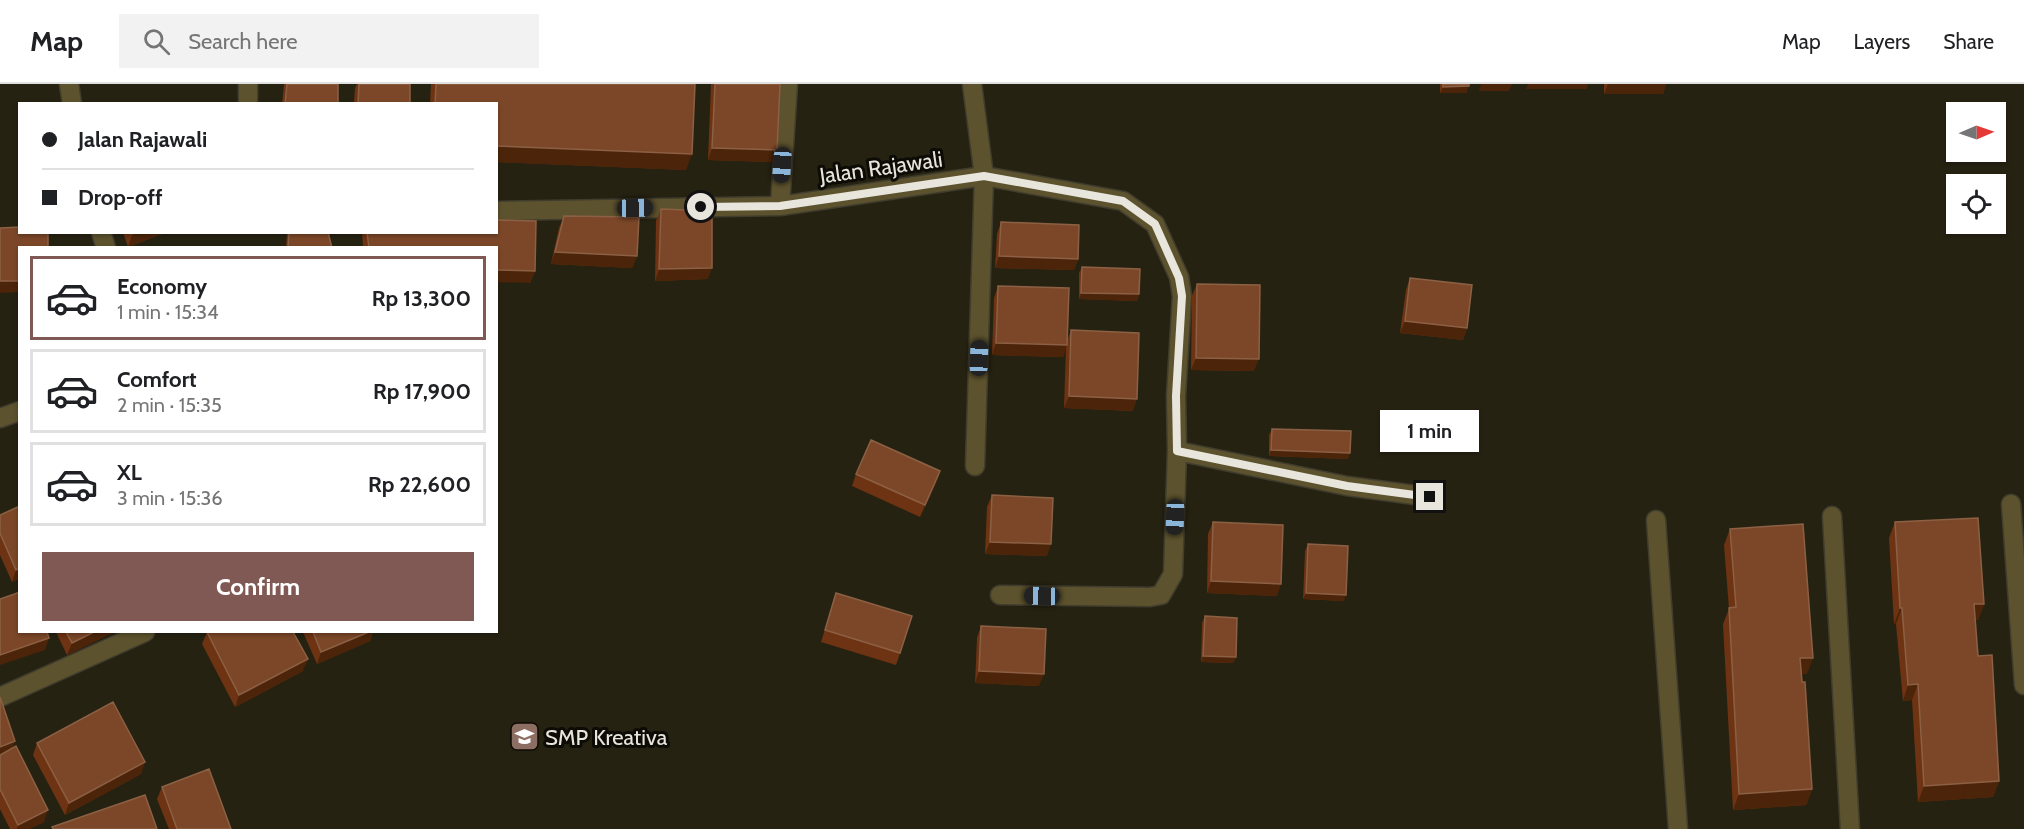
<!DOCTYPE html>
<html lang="en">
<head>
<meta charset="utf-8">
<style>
	:root { --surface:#fff; --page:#f2f2f2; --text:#202124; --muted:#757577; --line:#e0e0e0; --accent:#805954 }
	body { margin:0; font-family:Cabin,sans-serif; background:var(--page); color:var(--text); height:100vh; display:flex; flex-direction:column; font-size:22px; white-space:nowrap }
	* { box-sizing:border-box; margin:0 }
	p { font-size:20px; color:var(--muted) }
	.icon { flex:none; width:33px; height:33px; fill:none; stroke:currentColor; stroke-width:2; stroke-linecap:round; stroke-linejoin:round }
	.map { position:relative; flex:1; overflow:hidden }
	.side { position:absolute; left:18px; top:162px; width:480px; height:387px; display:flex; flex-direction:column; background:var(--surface); border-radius:0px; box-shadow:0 2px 4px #0004 }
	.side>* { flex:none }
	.hud { position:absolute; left:18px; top:18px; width:480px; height:132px; border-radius:0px; box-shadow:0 2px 4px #0004; display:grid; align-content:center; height:132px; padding:0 24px; background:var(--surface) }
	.needle { width:39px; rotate:88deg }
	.fabs { position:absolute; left:1946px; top:18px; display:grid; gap:12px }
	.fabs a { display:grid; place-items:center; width:60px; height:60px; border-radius:0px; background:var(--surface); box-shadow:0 2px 4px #0004; font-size:30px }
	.end { position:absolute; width:27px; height:27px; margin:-14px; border:8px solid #e8e6dc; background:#111; box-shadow:0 0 0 3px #111 }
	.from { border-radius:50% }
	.bubble { position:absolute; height:42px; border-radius:0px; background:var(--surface); box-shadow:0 2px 4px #0004; font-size:20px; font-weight:800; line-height:42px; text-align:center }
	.car { position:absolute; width:18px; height:36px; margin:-18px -9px; border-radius:8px; box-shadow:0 0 4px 2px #0007; background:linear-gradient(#222 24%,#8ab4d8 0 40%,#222 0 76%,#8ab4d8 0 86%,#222 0) }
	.hud b { display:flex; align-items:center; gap:21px; height:57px; font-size:22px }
	.hud b+b { border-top:2px solid var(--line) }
	.hud i { width:15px; height:15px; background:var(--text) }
	ul { padding:10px 0 0; list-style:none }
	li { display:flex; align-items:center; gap:18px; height:84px; margin:0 12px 9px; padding:0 12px; border:3px solid var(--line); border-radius:0px }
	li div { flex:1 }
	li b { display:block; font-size:22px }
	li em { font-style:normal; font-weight:800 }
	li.selected { border-color:var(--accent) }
	li>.icon { width:54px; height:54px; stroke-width:1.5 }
	.button { display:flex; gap:12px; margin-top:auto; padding:12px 24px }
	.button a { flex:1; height:69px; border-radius:0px; background:var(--accent); color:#fff; font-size:24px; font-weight:800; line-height:69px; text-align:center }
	header { display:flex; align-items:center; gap:36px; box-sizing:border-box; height:84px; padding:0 30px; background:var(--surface); border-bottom:2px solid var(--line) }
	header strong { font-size:28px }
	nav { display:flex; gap:33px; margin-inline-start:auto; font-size:21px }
	.search { width:420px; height:54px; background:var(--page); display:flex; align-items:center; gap:15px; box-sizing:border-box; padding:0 21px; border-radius:0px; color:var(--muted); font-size:22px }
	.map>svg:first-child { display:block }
</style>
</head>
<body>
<header>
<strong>Map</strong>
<div class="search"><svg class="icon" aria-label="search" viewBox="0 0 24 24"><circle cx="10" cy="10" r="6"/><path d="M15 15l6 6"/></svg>Search here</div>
<nav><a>Map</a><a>Layers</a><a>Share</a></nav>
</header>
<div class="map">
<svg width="2024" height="745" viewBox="0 0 2024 745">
	<rect width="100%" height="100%" fill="#262212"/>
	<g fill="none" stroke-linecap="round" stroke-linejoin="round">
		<defs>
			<path id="minor" d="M 69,0 L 72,20
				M 248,0 L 248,20
				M 972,0 L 984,92 L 975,382
				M 780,122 L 788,0
				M 496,127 L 780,122 L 984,92 L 1123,117 L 1155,140 L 1179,193 L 1182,212 L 1176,312 L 1177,367 L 1347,402 L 1430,413
				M 101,148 L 106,164
				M 0,334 L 20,327
				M 2011,420 L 2024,601
				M 1832,432 L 1850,745
				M 1656,436 L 1678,745
				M 1000,511 L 1150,513 L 1161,511 L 1173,490 L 1177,367
				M 0,613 L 145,548"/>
		</defs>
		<use href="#minor" stroke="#413d2e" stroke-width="21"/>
		<use href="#minor" stroke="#5c522d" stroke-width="18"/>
	</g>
	<path fill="#6e3312" d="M 284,0 L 338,0 L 338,20 L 282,20 Z
		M 357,0 L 410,0 L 410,20 L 354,20 L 355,4 Z
		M 431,0 L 695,0 L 686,86 L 496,78 L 496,20 L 430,20 Z
		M 711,0 L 780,0 L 777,66 L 773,78 L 708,76 Z
		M 1440,0 L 1469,0 L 1466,9 L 1440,9 Z
		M 1604,0 L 1666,0 L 1663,10 L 1604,10 Z
		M 661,125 L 708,195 L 655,197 L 656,137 Z
		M 564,132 L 637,172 L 632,184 L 551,180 L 559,144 Z
		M 1001,138 L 1078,175 L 1074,186 L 995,184 L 997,150 Z
		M 123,148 L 167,148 L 128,163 Z
		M 287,148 L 328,148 L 332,164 L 286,164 Z
		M 362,148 L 496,148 L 535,187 L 530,199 L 496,164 L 363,164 Z
		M 1082,183 L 1139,210 L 1137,217 L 1079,215 L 1079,189 Z
		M 1410,194 L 1467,244 L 1463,256 L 1400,249 L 1406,206 Z
		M 1197,200 L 1254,287 L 1191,286 L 1192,212 Z
		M 998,202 L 1067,257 L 1071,246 L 1133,327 L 1064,324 L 1066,263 L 1063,273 L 992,271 L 994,214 Z
		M 1272,345 L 1348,375 L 1269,372 L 1269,351 Z
		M 940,387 L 936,399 L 920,433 L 852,402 L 856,390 Z
		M 992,411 L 1047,472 L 985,470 L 987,423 Z
		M 20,422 L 20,494 L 12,498 L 0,471 L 0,431 Z
		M 1213,438 L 1277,512 L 1207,509 L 1208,450 Z
		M 1895,438 L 1984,520 L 1978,536 L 1975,536 L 1978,572 L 1999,697 L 1993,713 L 1918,718 L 1912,616 L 1903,617 L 1896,540 L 1894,540 L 1889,454 Z
		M 1730,445 L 1807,590 L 1801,590 L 1812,705 L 1806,721 L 1733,726 L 1723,540 L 1729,525 L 1724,461 Z
		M 1308,460 L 1344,517 L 1303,515 L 1305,467 Z
		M 836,509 L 900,569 L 896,581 L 821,558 Z
		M 1205,532 L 1236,573 L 1233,579 L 1201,578 L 1202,539 Z
		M 981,542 L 1039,602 L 975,599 L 977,554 Z
		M 56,548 L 114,548 L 67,571 Z
		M 207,548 L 303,587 L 235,623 L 202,560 Z
		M 303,548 L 373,548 L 370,557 L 317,580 Z
		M 0,613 L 13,664 L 44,738 L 29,745 L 10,745 L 0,725 Z
		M 37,659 L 141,690 L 65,731 L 33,671 Z
		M 162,703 L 231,745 L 169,745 L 157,715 Z"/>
	<path fill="#4c2409" d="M 1481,0 L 1512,0 L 1509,7 L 1479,7 Z
		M 1528,0 L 1588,0 L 1587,5 L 1526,5 Z
		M 1608,0 L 1666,0 L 1663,10 L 1604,10 Z
		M 1469,2 L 1466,9 L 1440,9 L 1443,3 Z
		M 496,62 L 692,70 L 686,86 L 496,78 Z
		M 712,64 L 777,66 L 773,78 L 708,76 Z
		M 138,148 L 167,148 L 128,163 L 132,151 Z
		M 555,168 L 637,172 L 632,184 L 551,180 Z
		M 999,172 L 1078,175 L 1074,186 L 995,184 Z
		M 712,184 L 708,195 L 655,197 L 659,185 Z
		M 496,186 L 535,187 L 530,199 L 496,198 Z
		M 0,197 L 20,197 L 20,208 L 0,209 Z
		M 1081,209 L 1139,210 L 1137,217 L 1079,215 Z
		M 1405,237 L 1467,244 L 1463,256 L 1400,249 Z
		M 996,259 L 1067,261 L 1063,273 L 992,271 Z
		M 1196,274 L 1259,275 L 1254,287 L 1191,286 Z
		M 1069,312 L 1137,315 L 1133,327 L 1064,324 Z
		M 1271,366 L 1350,369 L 1348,375 L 1269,372 Z
		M 940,387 L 936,399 L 920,433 L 925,421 Z
		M 990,458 L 1051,460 L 1047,472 L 985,470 Z
		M 20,484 L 20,494 L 12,498 L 16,486 Z
		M 1211,497 L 1281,500 L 1277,512 L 1207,509 Z
		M 1306,509 L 1346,511 L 1344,517 L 1303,515 Z
		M 1974,520 L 1984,520 L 1978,536 L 1968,536 Z
		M 1900,524 L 1902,524 L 1896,540 L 1894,540 Z
		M 94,548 L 114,548 L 67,571 L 72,559 Z
		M 369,548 L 373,548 L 370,557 L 317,580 L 321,568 Z
		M 49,554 L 45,566 L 0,581 L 0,571 Z
		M 1203,572 L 1236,573 L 1233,579 L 1201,578 Z
		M 1800,574 L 1813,574 L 1807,590 L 1795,590 Z
		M 308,575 L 303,587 L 235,623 L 239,611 Z
		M 979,587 L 1044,590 L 1039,602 L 975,599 Z
		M 1918,600 L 1912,616 L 1903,617 L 1908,601 Z
		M 15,657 L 11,669 L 0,673 L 0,663 Z
		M 145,678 L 141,690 L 65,731 L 69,719 Z
		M 1999,697 L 1993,713 L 1918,718 L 1924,702 Z
		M 1812,705 L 1806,721 L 1733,726 L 1739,710 Z
		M 48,726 L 44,738 L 29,745 L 17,745 L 18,741 Z"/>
	<path fill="#7b4728" stroke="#8c6044" stroke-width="1.5" d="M 287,0 L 338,0 L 338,20 L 285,20 Z
		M 359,0 L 410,0 L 410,20 L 358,20 Z
		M 436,0 L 695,0 L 692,70 L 496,62 L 496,20 L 435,20 Z
		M 715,0 L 780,0 L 777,66 L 712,64 Z
		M 1443,0 L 1469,0 L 1469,2 L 1443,3 Z
		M 661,125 L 712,127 L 712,184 L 659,185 Z
		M 564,132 L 639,133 L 637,172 L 555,168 Z
		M 496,136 L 536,137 L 535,187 L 496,186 L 496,164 L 369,164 L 367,148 L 496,148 Z
		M 1001,138 L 1079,141 L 1078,175 L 999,172 Z
		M 20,143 L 20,148 L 48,148 L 48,164 L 20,164 L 20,197 L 0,197 L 0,144 Z
		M 289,148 L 328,148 L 332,164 L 288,164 Z
		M 1082,183 L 1140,185 L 1139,210 L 1081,209 Z
		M 1410,194 L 1472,201 L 1467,244 L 1405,237 Z
		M 1197,200 L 1260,201 L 1259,275 L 1196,274 Z
		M 998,202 L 1069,204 L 1067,261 L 996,259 Z
		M 1071,246 L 1139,249 L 1137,315 L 1069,312 Z
		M 1272,345 L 1351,347 L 1350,369 L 1271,366 Z
		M 871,356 L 940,387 L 925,421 L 856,390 Z
		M 992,411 L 1053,414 L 1051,460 L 990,458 Z
		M 20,422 L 20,484 L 16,486 L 0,449 L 0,431 Z
		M 1978,434 L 1984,520 L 1974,520 L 1978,572 L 1992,571 L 1999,697 L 1924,702 L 1918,600 L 1908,601 L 1902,524 L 1900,524 L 1895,438 Z
		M 1213,438 L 1283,441 L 1281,500 L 1211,497 Z
		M 1803,440 L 1813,574 L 1800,574 L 1802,598 L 1805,598 L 1812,705 L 1739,710 L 1729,524 L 1736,523 L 1730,445 Z
		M 1308,460 L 1348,462 L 1346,511 L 1306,509 Z
		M 20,508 L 20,548 L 47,548 L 49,554 L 0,571 L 0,515 Z
		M 836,509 L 912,532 L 900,569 L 825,546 Z
		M 1205,532 L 1237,534 L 1236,573 L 1203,572 Z
		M 981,542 L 1046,545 L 1044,590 L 979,587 Z
		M 66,548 L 94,548 L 72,559 Z
		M 207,548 L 293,548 L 308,575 L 239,611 Z
		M 313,548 L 369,548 L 321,568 Z
		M 0,613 L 15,657 L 0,663 Z
		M 113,618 L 145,678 L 69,719 L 37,659 Z
		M 16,662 L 48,726 L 18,741 L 0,705 L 0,671 Z
		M 209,685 L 231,745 L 177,745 L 162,703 Z
		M 145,711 L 157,745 L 53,745 L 52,743 Z"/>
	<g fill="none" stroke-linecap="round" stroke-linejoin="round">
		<path stroke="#e8e6dc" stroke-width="8" d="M 701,123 L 780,122 L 984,92 L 1123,117 L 1155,140 L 1179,194 L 1182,212 L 1176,312 L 1177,367 L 1347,402 L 1430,413"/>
	</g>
	<defs>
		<symbol id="school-square" viewBox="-11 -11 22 22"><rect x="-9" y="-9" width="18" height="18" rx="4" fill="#8d6e63" stroke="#0d0b05"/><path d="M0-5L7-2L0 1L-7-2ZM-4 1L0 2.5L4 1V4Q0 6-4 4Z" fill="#fff"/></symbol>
	</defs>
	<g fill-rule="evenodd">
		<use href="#school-square" x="508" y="636" width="33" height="33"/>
	</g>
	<g text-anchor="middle" stroke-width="6" stroke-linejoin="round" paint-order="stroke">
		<g font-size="22" fill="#e8e6dc" stroke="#0d0b05">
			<text transform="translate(881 83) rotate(-8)" y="8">Jalan Rajawali</text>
		</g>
		<g font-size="22" fill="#e8e6dc" stroke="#0d0b05" text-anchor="start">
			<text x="545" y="661">SMP Kreativa</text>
		</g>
	</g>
</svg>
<div class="fabs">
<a><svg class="needle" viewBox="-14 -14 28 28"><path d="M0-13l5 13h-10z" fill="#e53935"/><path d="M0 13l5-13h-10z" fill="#757577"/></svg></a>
<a><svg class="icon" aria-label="locate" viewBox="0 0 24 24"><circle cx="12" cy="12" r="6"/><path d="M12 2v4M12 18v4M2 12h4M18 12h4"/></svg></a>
</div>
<i class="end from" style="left:701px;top:123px"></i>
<i class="end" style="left:1430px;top:413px"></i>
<div class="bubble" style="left:1380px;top:326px;width:99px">1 min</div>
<i class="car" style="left:782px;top:81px;rotate:184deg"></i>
<i class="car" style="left:635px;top:124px;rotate:89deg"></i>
<i class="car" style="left:979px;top:274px;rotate:2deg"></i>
<i class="car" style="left:1175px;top:433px;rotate:182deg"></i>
<i class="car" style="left:1042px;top:512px;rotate:271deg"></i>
<div class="hud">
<b><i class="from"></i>Jalan Rajawali</b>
<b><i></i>Drop-off</b>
</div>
<section class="side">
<ul>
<li class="selected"><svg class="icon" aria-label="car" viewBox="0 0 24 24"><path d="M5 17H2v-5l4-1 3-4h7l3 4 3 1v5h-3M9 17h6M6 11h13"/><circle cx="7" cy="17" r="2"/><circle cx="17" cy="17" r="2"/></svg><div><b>Economy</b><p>1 min · 15:34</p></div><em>Rp 13,300</em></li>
<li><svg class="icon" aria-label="car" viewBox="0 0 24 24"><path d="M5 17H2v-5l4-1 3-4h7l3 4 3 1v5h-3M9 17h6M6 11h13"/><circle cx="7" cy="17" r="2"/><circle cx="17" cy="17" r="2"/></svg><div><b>Comfort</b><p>2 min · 15:35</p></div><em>Rp 17,900</em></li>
<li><svg class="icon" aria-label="car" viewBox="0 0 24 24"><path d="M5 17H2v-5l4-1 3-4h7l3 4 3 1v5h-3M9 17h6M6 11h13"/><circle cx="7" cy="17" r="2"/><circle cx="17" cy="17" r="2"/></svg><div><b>XL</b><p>3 min · 15:36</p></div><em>Rp 22,600</em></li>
</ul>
<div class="button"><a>Confirm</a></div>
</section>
</div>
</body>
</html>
